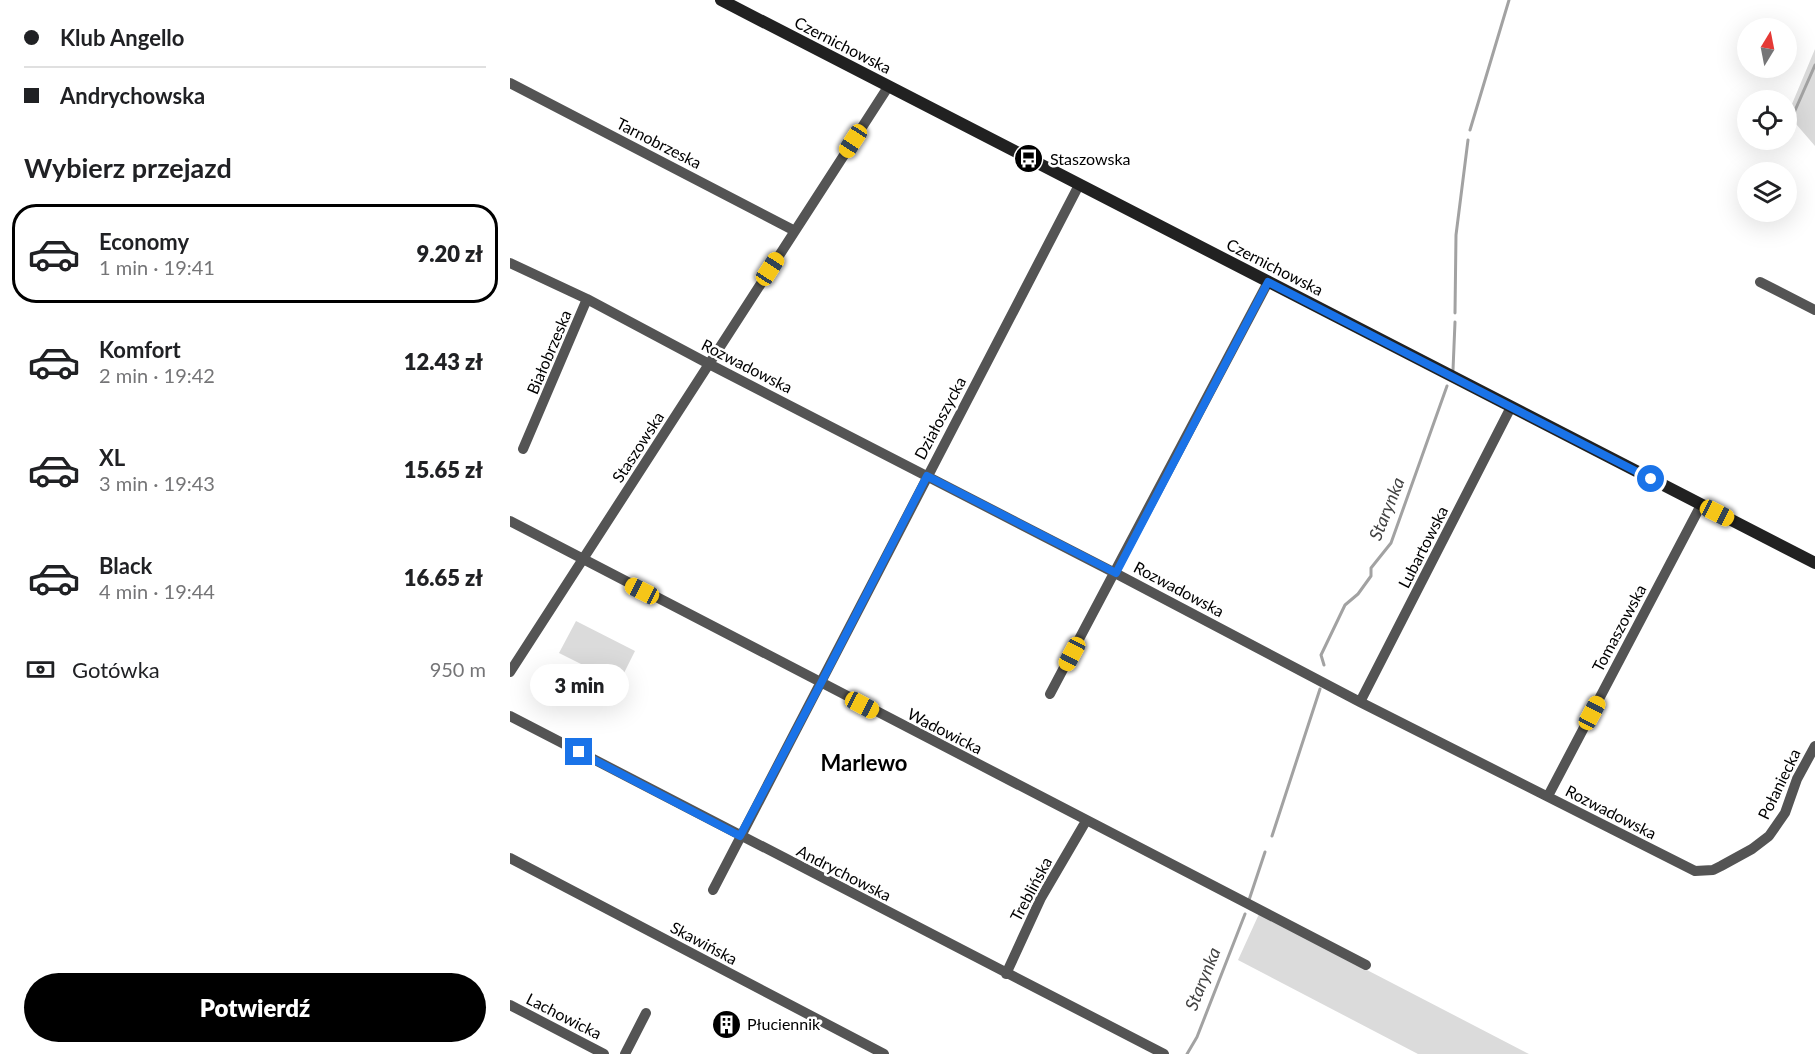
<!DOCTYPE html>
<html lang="pl">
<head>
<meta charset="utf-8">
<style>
	:root { --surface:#fff; --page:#f6f6f6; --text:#202124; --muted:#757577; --line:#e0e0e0; --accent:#000 }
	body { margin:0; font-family:Lato,sans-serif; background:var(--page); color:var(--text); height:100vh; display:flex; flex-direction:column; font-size:22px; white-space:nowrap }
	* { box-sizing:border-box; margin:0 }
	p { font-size:20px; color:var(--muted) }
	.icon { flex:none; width:33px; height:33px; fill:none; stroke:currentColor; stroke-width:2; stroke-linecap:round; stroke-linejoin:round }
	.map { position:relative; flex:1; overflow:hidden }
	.panel { display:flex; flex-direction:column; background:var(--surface); width:510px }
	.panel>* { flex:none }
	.top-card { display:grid; align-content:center; height:132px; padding:0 24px; background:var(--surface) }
	.needle { width:39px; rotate:10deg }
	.tools { position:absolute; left:1227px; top:18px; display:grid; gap:12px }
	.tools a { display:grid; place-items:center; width:60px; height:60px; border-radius:50%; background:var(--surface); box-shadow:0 6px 24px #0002; font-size:30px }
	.end { position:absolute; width:27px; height:27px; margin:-14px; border:8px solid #1a73e8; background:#fff; box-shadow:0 0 0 3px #fff }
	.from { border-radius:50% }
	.bubble { position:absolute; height:42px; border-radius:21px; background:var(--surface); box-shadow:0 6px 24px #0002; font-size:20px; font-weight:800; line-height:42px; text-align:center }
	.car { position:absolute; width:18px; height:36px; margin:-18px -9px; border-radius:8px; box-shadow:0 0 4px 2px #0007; background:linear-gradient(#f5c518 24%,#345 0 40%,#f5c518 0 76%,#345 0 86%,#f5c518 0) }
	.top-card b { display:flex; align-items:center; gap:21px; height:57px; font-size:22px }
	.top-card b+b { border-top:2px solid var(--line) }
	.top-card i { width:15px; height:15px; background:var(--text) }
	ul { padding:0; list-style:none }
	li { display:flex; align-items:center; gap:18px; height:99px; margin:0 12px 9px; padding:0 12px; border:3px solid transparent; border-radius:24px }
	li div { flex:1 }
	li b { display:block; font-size:22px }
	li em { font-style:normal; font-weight:800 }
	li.selected { border-color:var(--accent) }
	li>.icon { width:54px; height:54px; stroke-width:1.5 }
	h2 { padding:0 24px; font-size:27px; line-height:72px }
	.pay { display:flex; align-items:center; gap:15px; height:66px; padding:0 24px; font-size:22px }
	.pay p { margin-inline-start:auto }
	.primary-button { display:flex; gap:12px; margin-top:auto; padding:12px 24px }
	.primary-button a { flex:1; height:69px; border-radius:36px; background:var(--accent); color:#fff; font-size:24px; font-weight:800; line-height:69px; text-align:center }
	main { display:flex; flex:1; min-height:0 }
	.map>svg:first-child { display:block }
</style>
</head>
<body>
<main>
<section class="panel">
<div class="top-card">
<b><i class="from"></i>Klub Angello</b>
<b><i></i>Andrychowska</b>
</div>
<h2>Wybierz przejazd</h2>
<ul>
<li class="selected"><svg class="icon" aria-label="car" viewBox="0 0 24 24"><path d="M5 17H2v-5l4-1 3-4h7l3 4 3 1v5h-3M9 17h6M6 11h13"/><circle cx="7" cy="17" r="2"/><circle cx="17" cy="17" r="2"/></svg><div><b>Economy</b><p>1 min · 19:41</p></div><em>9.20 zł</em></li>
<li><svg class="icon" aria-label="car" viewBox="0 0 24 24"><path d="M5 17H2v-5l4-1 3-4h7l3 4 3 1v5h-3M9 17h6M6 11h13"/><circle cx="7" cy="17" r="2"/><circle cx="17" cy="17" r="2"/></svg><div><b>Komfort</b><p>2 min · 19:42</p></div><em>12.43 zł</em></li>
<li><svg class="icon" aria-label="car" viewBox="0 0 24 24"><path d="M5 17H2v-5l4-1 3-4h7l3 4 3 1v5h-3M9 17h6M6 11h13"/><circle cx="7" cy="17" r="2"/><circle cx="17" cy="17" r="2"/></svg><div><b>XL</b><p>3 min · 19:43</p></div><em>15.65 zł</em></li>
<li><svg class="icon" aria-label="car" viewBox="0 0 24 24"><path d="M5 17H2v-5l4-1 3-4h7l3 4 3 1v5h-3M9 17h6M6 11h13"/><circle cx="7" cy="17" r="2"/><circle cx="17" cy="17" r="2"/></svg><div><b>Black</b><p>4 min · 19:44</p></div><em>16.65 zł</em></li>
</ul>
<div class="pay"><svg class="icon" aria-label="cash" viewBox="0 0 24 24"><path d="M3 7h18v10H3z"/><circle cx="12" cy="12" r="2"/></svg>Gotówka<p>950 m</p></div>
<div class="primary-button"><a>Potwierdź</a></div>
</section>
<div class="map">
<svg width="1305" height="1054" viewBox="0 0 1305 1054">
	<rect width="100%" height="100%" fill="#fff"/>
	<path fill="#dbdbdb" d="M 1305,49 L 1305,146 L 1286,124 L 1282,104 Z
		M 66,621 L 125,651 L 109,683 L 49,653 Z
		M 749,914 L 1019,1054 L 908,1054 L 728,960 Z"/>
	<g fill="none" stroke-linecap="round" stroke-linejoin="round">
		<path stroke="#a2a2a2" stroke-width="3" d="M 1283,115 L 1305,65
			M 960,130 L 999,0
			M 945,313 L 946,235 L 958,140
			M 943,370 L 945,322
			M 814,665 L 811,655 L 835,605 L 848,594 L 861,576 L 861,568 L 881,543 L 937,386
			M 762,836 L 810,689
			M 739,900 L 755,852
			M 677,1054 L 687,1037 L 735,914"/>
		<path stroke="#545454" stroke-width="10" d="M 0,83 L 285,231
			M 0,263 L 77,299 L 199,364 L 605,573 L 850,702 L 1185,871 L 1203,870 L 1211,866 L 1242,849 L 1259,836 L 1275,813 L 1287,779 L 1305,746
			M 1250,282 L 1305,310
			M 13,449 L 77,299
			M 0,521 L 856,965
			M 0,672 L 378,87
			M 540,694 L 758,282
			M 850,702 L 1001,407
			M 0,716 L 654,1054
			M 1038,796 L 1191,505
			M 0,858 L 374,1054
			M 203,890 L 569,185
			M 496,974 L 531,898 L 576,821
			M 0,1005 L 94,1054
			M 115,1054 L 136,1013"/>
		<path stroke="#212121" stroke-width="12" d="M 211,0 L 1305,563"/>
	</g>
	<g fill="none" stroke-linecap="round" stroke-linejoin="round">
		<path stroke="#1a73e8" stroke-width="8" d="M 69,752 L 230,836 L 311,683 L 417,476 L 606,573 L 758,282 L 1141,479"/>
	</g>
	<defs>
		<symbol id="bus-disc" viewBox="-11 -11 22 22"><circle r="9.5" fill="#000" stroke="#fff"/><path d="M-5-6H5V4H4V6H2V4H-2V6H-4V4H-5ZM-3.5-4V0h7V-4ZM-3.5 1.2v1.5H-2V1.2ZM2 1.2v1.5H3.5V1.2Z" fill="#fff"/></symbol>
		<symbol id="building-disc" viewBox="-11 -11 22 22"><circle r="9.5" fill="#000" stroke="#fff"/><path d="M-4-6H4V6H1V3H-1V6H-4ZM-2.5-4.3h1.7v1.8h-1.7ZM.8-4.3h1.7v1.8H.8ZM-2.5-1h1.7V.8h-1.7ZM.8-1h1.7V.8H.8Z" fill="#fff"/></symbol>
	</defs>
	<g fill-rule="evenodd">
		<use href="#bus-disc" x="502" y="142" width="33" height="33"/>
		<use href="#building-disc" x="200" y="1008" width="33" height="33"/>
	</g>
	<g text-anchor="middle" stroke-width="5" stroke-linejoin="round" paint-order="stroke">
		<g font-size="16" fill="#000" stroke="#fff">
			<text transform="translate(333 45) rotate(27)" y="6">Czernichowska</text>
			<text transform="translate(149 143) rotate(27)" y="6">Tarnobrzeska</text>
			<text transform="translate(765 267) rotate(27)" y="6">Czernichowska</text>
			<text transform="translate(39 352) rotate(-67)" y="6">Białobrzeska</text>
			<text transform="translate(237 366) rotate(27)" y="6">Rozwadowska</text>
			<text transform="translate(430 418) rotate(-62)" y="6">Działoszycka</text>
			<text transform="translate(128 447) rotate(-57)" y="6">Staszowska</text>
			<text transform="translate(913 547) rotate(-63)" y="6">Lubartowska</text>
			<text transform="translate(669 589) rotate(28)" y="6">Rozwadowska</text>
			<text transform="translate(1109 628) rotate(-62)" y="6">Tomaszowska</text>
			<text transform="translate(435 731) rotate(27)" y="6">Wadowicka</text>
			<text transform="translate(1269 784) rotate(-64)" y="6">Połaniecka</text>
			<text transform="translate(1101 812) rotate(27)" y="6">Rozwadowska</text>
			<text transform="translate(334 873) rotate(27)" y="6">Andrychowska</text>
			<text transform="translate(521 889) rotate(-62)" y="6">Treblińska</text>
			<text transform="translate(194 943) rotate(28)" y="6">Skawińska</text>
			<text transform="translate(54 1016) rotate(27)" y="6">Lachowicka</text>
		</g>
		<g font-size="16" fill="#000" stroke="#fff" text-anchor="start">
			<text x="540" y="165">Staszowska</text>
			<text x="237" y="1030">Płuciennik</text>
		</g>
		<g font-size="18" font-style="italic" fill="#434343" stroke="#fff">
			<text transform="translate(877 509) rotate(-68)" y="6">Starynka</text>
			<text transform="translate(693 979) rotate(-68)" y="6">Starynka</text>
		</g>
		<g font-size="22" font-weight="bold" fill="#000" stroke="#fff">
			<text x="354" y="771">Marlewo</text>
		</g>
	</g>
</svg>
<div class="tools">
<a><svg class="needle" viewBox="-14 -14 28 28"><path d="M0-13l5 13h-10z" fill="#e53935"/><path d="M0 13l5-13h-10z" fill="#757577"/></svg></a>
<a><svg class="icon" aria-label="locate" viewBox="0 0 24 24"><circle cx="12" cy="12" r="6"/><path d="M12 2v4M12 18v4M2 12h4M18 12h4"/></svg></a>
<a><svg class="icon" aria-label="layers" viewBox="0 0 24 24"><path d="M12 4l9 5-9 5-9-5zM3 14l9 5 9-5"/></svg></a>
</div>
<i class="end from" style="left:1141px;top:479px"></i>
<i class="end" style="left:69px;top:752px"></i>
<div class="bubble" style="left:20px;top:664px;width:99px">3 min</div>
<i class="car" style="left:343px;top:141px;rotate:213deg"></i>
<i class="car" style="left:260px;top:269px;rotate:33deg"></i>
<i class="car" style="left:1207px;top:513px;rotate:117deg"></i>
<i class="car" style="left:132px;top:591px;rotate:297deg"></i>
<i class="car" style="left:562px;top:654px;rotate:208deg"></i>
<i class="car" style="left:352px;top:705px;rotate:118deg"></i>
<i class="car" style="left:1082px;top:713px;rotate:28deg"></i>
</div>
</main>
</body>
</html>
